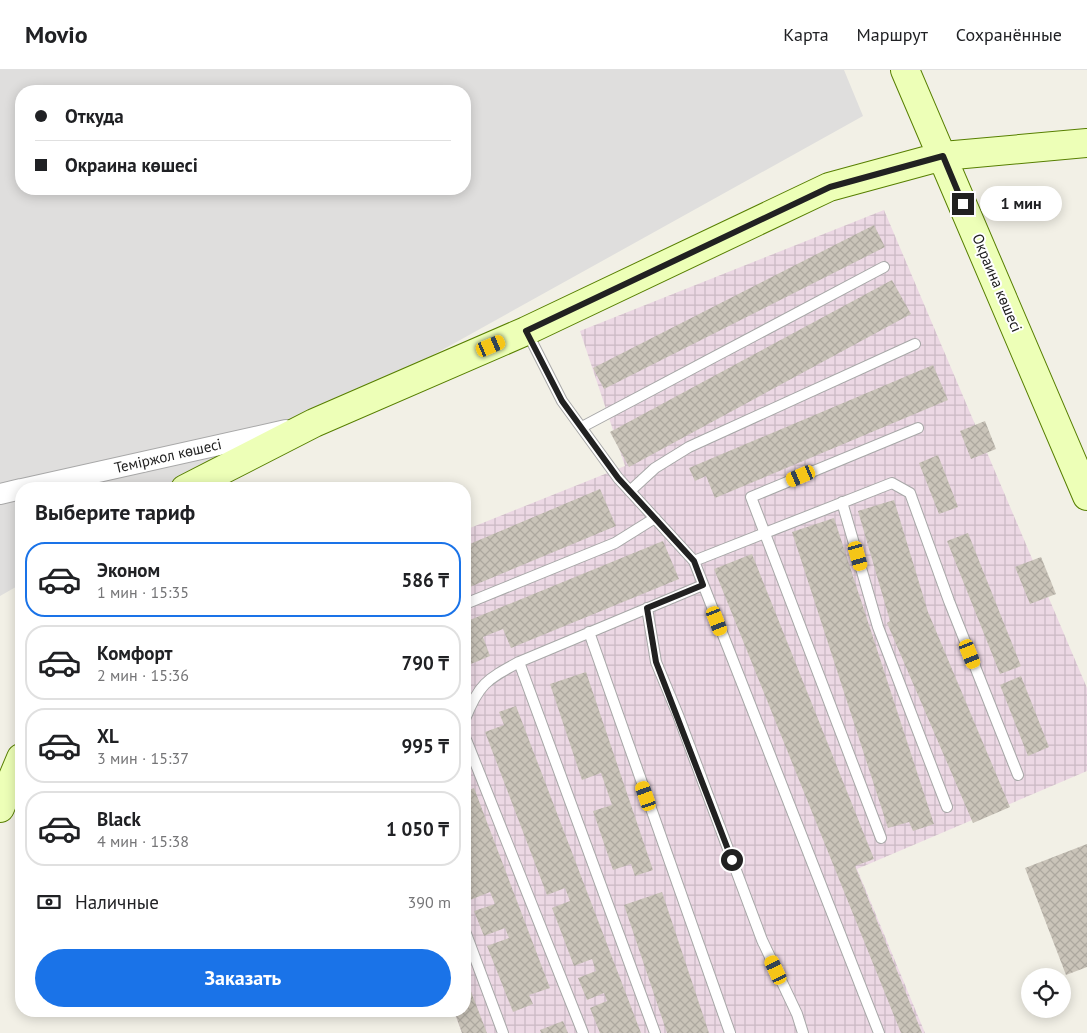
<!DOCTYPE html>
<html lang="ru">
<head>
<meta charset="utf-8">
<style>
	:root { --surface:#fff; --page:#f2f2f2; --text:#202124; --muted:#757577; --line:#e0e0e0; --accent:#1a73e8 }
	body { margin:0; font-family:"PT Sans",sans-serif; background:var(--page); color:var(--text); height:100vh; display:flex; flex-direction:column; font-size:19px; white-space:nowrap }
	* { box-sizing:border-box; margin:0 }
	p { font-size:16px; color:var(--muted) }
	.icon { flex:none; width:28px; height:28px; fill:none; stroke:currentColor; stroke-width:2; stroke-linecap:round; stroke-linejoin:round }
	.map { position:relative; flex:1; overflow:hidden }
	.details { position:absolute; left:15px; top:412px; width:456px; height:535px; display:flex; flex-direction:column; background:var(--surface); border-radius:20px; box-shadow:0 2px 12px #0003 }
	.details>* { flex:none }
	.top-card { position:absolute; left:15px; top:15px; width:456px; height:110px; border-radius:20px; box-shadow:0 2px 12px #0003; display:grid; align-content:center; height:110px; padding:0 20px; background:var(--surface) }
	.fabs { position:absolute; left:1021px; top:898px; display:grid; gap:10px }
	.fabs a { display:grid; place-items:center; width:50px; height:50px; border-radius:50%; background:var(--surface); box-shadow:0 2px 12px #0003; font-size:25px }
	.end { position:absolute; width:22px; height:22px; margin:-11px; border:6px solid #212121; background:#fff; box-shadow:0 0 0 2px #fff }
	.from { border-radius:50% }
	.bubble { position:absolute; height:35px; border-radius:18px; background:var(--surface); box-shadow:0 2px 12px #0003; font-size:16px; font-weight:700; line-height:35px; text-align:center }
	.car { position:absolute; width:15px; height:30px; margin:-15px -8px; border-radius:6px; box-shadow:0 0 4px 1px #0007; background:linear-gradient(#f5c518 24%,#345 0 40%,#f5c518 0 76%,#345 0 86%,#f5c518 0) }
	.top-card b { display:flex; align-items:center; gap:18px; height:48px; font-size:19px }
	.top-card b+b { border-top:1px solid var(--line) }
	.top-card i { width:12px; height:12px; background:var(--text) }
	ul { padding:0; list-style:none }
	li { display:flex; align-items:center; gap:15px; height:75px; margin:0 10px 8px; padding:0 10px; border:2px solid var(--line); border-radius:20px }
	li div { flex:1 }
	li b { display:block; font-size:19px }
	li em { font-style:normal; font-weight:700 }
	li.selected { border-color:var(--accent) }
	li>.icon { width:45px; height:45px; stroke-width:1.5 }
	h2 { padding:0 20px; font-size:22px; line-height:60px }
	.pay { display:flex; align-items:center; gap:12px; height:55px; padding:0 20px; font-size:19px }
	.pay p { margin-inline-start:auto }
	.action { display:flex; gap:10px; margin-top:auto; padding:10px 20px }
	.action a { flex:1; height:58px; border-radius:30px; background:var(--accent); color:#fff; font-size:20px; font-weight:700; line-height:58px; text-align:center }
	header { display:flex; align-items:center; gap:30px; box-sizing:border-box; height:70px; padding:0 25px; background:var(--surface); border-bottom:1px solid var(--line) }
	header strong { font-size:24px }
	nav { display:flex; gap:28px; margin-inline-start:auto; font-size:18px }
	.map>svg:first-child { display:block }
</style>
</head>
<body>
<header>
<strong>Movio</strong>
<nav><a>Карта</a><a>Маршрут</a><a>Сохранённые</a></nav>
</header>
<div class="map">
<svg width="1087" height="963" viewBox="0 0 1087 963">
	<defs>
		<pattern id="industrial-grid" width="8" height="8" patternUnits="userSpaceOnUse" patternTransform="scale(1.25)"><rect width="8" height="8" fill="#ecd8e4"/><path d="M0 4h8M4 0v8" fill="none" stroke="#cab9c3"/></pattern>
		<pattern id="building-cross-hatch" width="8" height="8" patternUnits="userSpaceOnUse" patternTransform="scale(1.25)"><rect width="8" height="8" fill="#cac4b9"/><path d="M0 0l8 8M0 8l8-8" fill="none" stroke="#ada89f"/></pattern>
	</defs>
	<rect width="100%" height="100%" fill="#f2f0e6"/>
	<path fill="#dfdedd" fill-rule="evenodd" d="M 0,0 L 844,0 L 863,46 L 192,419 L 21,419 L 21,514 L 0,526 ZM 21,21 L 465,21 L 465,119 L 21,119 Z"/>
	<path fill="url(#industrial-grid)" d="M 884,140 L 1087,618 L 1087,701 L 857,799 L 925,963 L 462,963 L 454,941 L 465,941 L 465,460 L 625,396 L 580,261 Z"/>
	<path fill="url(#building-cross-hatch)" d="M 874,155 L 885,177 L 604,319 L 593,298 Z
		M 892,210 L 911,244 L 629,397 L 610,362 Z
		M 933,295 L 948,330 L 715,428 L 706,406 L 695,411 L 689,398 Z
		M 985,351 L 996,379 L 971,389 L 960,361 Z
		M 938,385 L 958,437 L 939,444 L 919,393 Z
		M 600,419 L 616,456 L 465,519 L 465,476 Z
		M 894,430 L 928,542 L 1010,737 L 973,753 L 887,553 L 890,551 L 858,441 Z
		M 834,448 L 934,754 L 913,761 L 909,752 L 888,758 L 792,462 Z
		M 968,463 L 1021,596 L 1000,604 L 947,471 Z
		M 663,471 L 679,509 L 511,578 L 503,559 L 483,567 L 490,586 L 471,594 L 465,609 L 465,552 Z
		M 752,484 L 874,789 L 855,796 L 922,963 L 901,963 L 714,499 Z
		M 1041,487 L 1056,524 L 1030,534 L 1015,497 Z
		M 586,602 L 653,800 L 635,806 L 631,794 L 613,800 L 593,741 L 612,735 L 601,703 L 582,710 L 550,614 Z
		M 1021,606 L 1049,677 L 1028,686 L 1000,615 Z
		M 516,636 L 641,963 L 600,963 L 590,938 L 607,931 L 604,923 L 587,930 L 578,908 L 596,901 L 592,889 L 574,896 L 552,838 L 570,831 L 565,818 L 547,825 L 485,662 L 504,655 L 499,642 Z
		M 474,718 L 550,918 L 529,925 L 533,934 L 513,942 L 487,876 L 509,868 L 505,858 L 484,866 L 474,841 L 495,834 L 490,822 L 470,830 L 465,817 L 465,722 Z
		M 1087,774 L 1087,897 L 1066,905 L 1025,798 Z
		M 662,822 L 709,963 L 667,963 L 624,835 Z
		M 465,906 L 487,963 L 462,963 L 454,941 L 465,941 Z
		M 563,951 L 568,963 L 541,963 L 540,960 Z"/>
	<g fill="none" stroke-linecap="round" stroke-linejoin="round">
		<defs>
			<path id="lane" d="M 527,262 L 562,331 L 618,408 L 694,491 L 879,963
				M 582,357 L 884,197
				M 630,421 L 655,398 L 689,377 L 915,274
				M 842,432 L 878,557 L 947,737
				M 694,491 L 892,413 L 910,423 L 949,531 L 1018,705
				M 465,534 L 615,473 L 655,448
				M 647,538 L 656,592 L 678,645 L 762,870 L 797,944 L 803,963
				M 589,562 L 730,963
				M 519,592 L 655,963
				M 465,649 C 479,614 486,610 519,592 L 703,515
				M 465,667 L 583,963
				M 881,768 L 751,427 L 918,358
				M 465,861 L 503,963"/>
			<path id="street" d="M 22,419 L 286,360
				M 0,424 L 21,419"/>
			<path id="secondary" d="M 905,0 L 1087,426
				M 185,419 L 314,353 L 526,261 L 829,117 L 943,86 L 1087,73
				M 0,738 L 21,688"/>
		</defs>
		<use href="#lane" stroke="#a8a8a8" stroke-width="12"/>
		<use href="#street" stroke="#a8a8a8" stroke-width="22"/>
		<use href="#secondary" stroke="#577f00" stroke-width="30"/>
		<use href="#lane" stroke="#fff" stroke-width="10"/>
		<use href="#street" stroke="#fff" stroke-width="20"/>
		<use href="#secondary" stroke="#edffb7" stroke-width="28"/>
	</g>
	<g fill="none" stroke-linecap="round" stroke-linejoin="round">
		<path stroke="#212121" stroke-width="6" d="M 732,790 L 656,592 L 647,538 L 703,515 L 694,491 L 618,408 L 562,331 L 526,261 L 830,117 L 943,86 L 963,134"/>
	</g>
	<g text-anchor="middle" stroke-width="4" stroke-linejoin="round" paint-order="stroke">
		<g font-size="15" fill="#212121" stroke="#fff">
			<text transform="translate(997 213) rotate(67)" y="5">Окраина көшесі</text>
			<text transform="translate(168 386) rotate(-13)" y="5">Теміржол көшесі</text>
		</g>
	</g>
</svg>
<div class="fabs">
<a><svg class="icon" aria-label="locate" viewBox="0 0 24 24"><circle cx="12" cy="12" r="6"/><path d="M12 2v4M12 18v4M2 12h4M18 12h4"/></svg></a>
</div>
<i class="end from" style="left:732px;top:790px"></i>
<i class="end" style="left:963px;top:134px"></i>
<div class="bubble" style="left:980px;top:116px;width:82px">1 мин</div>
<i class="car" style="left:491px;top:276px;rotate:67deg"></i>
<i class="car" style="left:801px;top:406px;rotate:247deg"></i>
<i class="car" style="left:858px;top:486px;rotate:164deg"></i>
<i class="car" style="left:717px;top:551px;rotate:159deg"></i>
<i class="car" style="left:970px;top:584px;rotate:158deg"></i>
<i class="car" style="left:646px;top:726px;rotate:341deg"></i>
<i class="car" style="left:776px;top:900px;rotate:335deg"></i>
<div class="top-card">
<b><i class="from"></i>Откуда</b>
<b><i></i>Окраина көшесі</b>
</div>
<section class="details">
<h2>Выберите тариф</h2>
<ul>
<li class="selected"><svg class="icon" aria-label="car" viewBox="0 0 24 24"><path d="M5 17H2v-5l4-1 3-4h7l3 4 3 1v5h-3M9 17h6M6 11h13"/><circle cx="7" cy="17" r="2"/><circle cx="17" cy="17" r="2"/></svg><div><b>Эконом</b><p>1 мин · 15:35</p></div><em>586 ₸</em></li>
<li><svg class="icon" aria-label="car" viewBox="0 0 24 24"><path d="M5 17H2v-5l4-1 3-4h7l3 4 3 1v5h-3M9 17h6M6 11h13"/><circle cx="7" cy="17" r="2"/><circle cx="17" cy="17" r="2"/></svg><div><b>Комфорт</b><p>2 мин · 15:36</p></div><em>790 ₸</em></li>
<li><svg class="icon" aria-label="car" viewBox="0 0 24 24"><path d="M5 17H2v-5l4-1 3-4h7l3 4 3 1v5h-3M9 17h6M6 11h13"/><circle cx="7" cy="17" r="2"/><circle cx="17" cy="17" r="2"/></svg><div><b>XL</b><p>3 мин · 15:37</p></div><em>995 ₸</em></li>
<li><svg class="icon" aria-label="car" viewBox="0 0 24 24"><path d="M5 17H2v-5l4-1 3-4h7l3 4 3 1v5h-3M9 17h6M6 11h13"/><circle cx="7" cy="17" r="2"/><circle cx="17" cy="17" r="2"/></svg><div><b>Black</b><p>4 мин · 15:38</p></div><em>1 050 ₸</em></li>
</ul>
<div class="pay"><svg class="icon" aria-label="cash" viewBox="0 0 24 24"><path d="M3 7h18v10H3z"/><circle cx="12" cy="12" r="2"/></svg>Наличные<p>390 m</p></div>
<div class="action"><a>Заказать</a></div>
</section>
</div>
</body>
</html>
